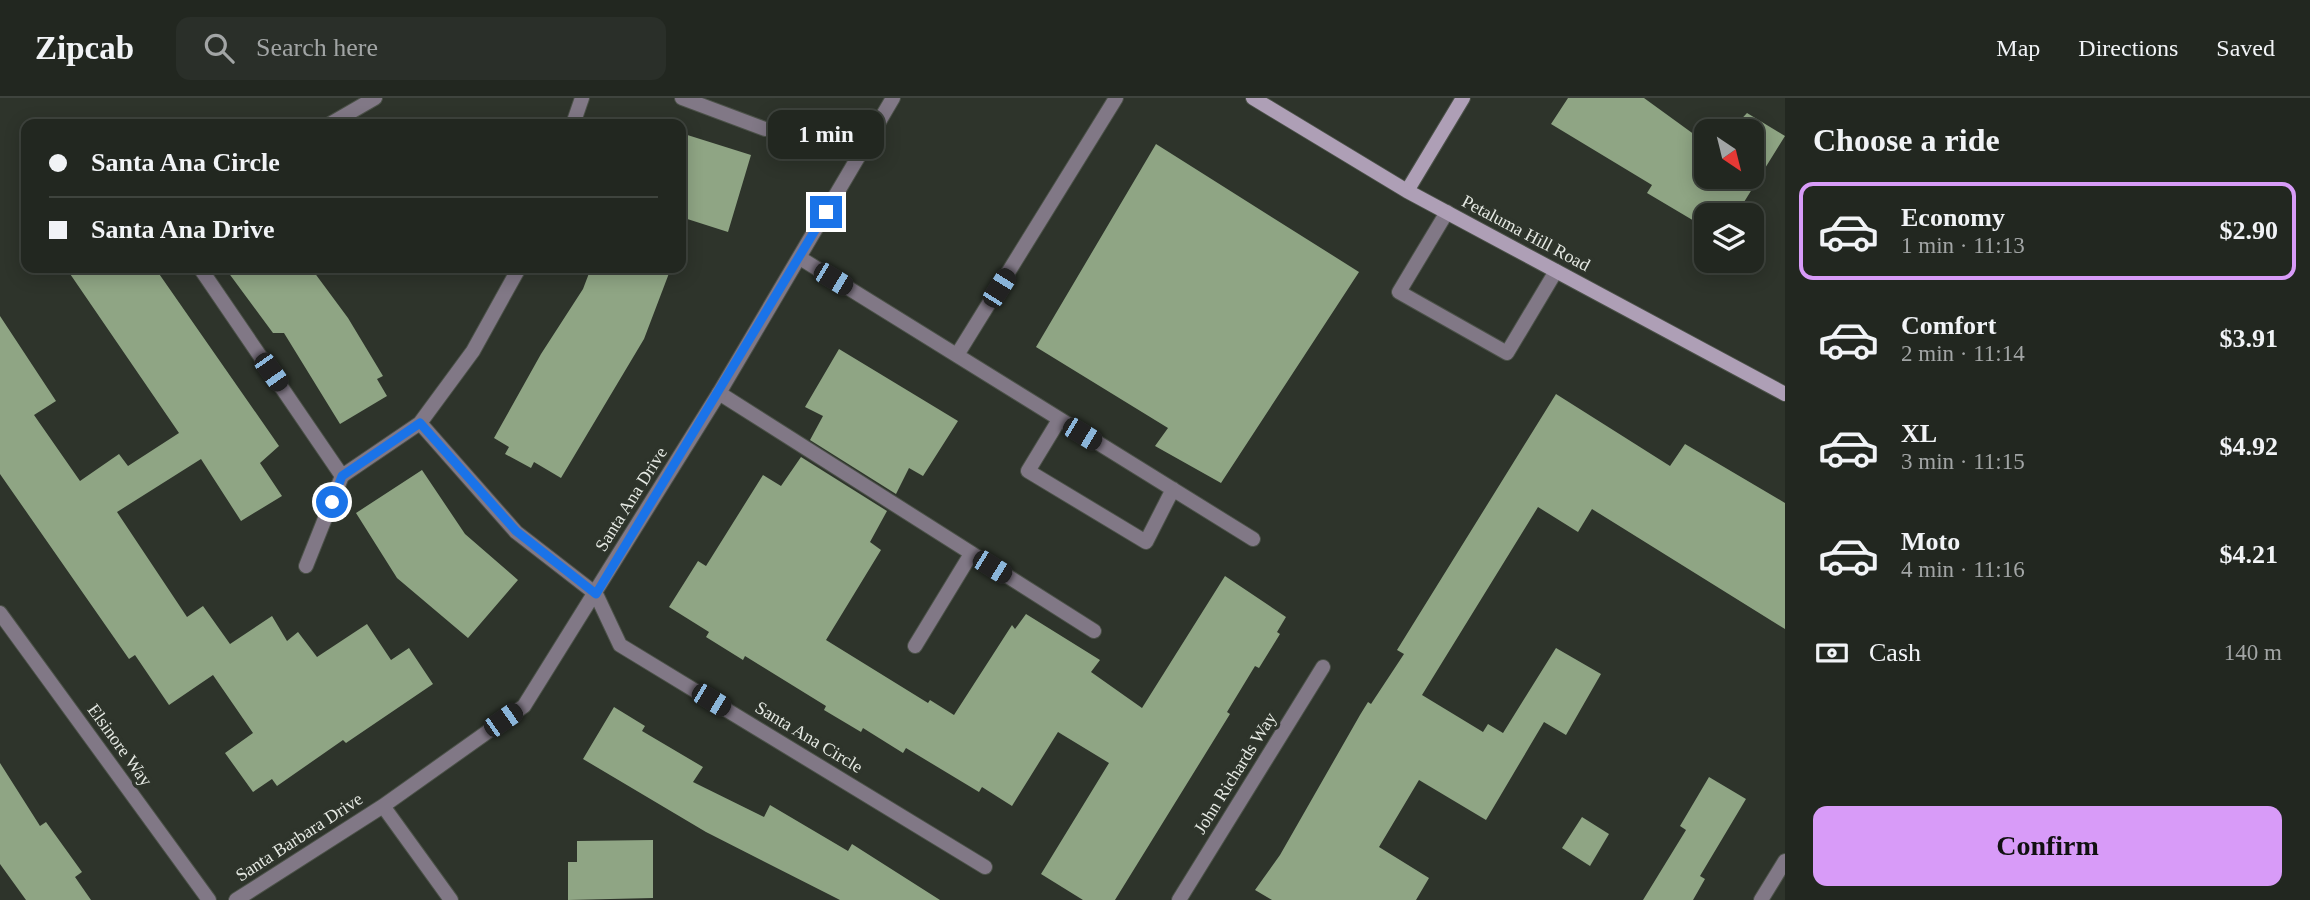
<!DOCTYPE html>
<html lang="en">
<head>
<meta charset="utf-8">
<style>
	:root { --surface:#222720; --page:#2a2f29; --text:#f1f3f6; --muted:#a2a5a5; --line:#3f443e; --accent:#d89bf8 }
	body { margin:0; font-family:"Times New Roman",serif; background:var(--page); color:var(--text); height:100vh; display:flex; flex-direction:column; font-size:26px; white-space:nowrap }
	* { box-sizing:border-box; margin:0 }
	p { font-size:23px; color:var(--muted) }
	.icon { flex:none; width:38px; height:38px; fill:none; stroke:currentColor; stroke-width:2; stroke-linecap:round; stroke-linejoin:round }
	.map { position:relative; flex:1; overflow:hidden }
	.details { display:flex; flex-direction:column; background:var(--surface); width:525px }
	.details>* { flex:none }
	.top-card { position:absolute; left:21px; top:21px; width:665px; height:154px; border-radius:14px; box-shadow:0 4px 18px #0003,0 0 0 2px var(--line); display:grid; align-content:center; height:154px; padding:0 28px; background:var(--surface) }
	.needle { width:46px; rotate:145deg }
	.fabs { position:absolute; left:1694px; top:21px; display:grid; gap:14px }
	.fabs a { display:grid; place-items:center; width:70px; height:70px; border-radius:14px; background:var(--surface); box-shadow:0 4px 18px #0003,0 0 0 2px var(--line); font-size:35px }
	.end { position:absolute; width:32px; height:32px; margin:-16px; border:9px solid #1a73e8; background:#fff; box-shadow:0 0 0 4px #fff }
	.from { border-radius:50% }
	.bubble { position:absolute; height:49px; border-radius:14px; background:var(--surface); box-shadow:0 4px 18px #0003,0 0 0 2px var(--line); font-size:23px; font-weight:700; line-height:49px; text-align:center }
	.car { position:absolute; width:21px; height:42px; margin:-21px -10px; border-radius:9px; box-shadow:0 0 5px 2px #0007; background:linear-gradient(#222 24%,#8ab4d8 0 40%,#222 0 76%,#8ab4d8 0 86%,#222 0) }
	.top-card b { display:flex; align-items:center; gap:24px; height:66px; font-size:26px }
	.top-card b+b { border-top:2px solid var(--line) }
	.top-card i { width:18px; height:18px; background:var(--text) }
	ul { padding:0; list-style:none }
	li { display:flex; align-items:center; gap:21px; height:98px; margin:0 14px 10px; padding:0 14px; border:4px solid transparent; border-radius:14px }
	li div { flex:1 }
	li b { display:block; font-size:26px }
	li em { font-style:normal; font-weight:700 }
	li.current { border-color:var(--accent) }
	li>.icon { width:63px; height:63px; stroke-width:1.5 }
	h2 { padding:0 28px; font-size:32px; line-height:84px }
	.pay { display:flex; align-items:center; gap:18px; height:77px; padding:0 28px; font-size:26px }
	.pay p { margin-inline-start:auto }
	.primary-button { display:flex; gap:14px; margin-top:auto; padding:14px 28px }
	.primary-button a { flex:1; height:80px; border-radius:14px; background:var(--accent); color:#111; font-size:28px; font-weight:700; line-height:80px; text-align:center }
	header { display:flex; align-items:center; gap:42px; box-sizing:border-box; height:98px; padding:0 35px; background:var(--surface); border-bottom:2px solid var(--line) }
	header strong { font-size:33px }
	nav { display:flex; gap:38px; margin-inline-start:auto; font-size:24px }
	.search { width:490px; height:63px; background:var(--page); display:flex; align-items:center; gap:18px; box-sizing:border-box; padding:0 24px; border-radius:14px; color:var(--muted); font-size:26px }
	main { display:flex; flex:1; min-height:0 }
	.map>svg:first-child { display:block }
</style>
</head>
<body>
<header>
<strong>Zipcab</strong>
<div class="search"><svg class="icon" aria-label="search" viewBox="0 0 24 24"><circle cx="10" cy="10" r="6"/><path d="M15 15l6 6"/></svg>Search here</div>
<nav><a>Map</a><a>Directions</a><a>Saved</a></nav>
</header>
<main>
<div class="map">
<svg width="1785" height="802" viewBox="0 0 1785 802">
	<rect width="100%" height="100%" fill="#2e342b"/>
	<path fill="#8fa584" d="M 1568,0 L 1644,0 L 1706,45 L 1706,79 L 1752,79 L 1752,33 L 1730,33 L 1747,15 L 1785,38 L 1736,117 L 1706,117 L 1706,130 L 1647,95 L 1652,87 L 1551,26 Z
		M 681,35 L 751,57 L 728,134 L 681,119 Z
		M 1156,46 L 1359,174 L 1221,385 L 1155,348 L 1168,330 L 1036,249 Z
		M 66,170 L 155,170 L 279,348 L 260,365 L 282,398 L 241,423 L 201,361 L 117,414 L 187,519 L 203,508 L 230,546 L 272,518 L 287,543 L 298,534 L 317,559 L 367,526 L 391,562 L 409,550 L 433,586 L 346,645 L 343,642 L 277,688 L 272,681 L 253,694 L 225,655 L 253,635 L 213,577 L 169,607 L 135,557 L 129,561 L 0,376 L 0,218 L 56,303 L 34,317 L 80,383 L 119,356 L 128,368 L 179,335 Z
		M 225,170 L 311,170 L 348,220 L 383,278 L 377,281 L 387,298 L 340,326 L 284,235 L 273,235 Z
		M 591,170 L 671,170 L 644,241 L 561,380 L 534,364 L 531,370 L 505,356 L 509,349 L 494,340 L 541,256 L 583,191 Z
		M 839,251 L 958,323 L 923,378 L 909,370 L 896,396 L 810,342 L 823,318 L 805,309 Z
		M 1556,296 L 1670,368 L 1685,346 L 1785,405 L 1785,531 L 1592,411 L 1578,434 L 1538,409 L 1422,597 L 1483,634 L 1488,626 L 1503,635 L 1556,550 L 1601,576 L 1566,637 L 1544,624 L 1486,722 L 1419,682 L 1379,749 L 1429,780 L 1416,802 L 1272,802 L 1255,792 L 1280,757 L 1360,617 L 1368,604 L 1371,606 L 1404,556 L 1397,552 Z
		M 801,359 L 887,413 L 870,444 L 881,452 L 826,542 L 928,605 L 930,602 L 954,617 L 1012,527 L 1015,531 L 1026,516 L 1100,562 L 1091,574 L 1142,610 L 1225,478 L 1286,519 L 1277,534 L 1280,536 L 1259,570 L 1255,568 L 1227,614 L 1230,616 L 1115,802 L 1083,802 L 1041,776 L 1109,665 L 1058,634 L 1012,708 L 982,689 L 979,694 L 906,650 L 903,655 L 863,630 L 861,634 L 824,612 L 826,608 L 745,558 L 743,562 L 706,539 L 709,534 L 669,509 L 698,463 L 706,468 L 763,377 L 781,388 Z
		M 422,372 L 465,436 L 518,482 L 468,540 L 397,480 L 356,415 Z
		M 614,609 L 645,628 L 642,633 L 703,669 L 693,684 L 764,719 L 770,707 L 848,753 L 852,746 L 940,802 L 840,802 L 706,734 L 583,661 Z
		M 0,665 L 40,728 L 46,724 L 82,774 L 75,779 L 91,802 L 26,802 L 0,766 Z
		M 1709,679 L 1746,701 L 1700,778 L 1705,781 L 1693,802 L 1643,802 L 1686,732 L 1680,728 Z
		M 1582,719 L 1609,736 L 1590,768 L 1562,750 Z
		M 653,742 L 653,800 L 568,802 L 568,764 L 577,764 L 577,743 Z"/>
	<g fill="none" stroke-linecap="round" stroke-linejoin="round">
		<defs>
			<path id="service" d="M 682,0 L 765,31
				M 1447,114 L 1399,194 L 1507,255 L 1556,173
				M 800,160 L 1253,441
				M 957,257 L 1116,0
				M 719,295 L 1094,533
				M 1059,322 L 1028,373 L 1146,444 L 1173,391
				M 306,468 L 342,378
				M 915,548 L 971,456"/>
			<path id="minor" d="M 330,26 L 375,0
				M 573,26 L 582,0
				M 200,170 L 342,378 L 420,325 L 473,253 L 519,170
				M 420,325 L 516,434 L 596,496 L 620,547 L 985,769
				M 0,515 L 209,802
				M 236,802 L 383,708
				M 451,802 L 383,708 L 524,608 L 719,295 L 893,0
				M 1179,802 L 1323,569"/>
			<path id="tertiary" d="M 1761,802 L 1785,763"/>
			<path id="secondary" d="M 1253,0 L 1407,93 L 1785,296
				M 1407,93 L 1463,0"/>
		</defs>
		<use href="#service" stroke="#4b5148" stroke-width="16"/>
		<use href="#minor" stroke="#4b5148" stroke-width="16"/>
		<use href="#tertiary" stroke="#4b5148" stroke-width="16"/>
		<use href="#secondary" stroke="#4b5148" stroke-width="16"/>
		<use href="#service" stroke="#817886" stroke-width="14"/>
		<use href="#minor" stroke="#817886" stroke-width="14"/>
		<use href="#tertiary" stroke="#817886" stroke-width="14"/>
		<use href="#secondary" stroke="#ae9fb6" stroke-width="14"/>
	</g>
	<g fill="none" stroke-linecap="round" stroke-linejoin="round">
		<path stroke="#1a73e8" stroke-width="9" d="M 332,404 L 342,378 L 420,325 L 516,433 L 596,496 L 826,114"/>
	</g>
	<g text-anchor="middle" stroke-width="7" stroke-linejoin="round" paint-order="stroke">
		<g font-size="18" fill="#e5e9e3" stroke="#2e342b">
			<text transform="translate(1526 135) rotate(28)" y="6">Petaluma Hill Road</text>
			<text transform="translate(631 401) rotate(-58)" y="6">Santa Ana Drive</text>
			<text transform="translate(809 639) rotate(31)" y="6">Santa Ana Circle</text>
			<text transform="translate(120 647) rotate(54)" y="6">Elsinore Way</text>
			<text transform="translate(1235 675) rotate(-58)" y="6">John Richards Way</text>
			<text transform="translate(299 739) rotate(-33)" y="6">Santa Barbara Drive</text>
		</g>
	</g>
</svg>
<div class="fabs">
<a><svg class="needle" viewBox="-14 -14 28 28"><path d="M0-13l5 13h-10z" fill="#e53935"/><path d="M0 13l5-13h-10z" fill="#a2a5a5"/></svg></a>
<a><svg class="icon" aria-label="layers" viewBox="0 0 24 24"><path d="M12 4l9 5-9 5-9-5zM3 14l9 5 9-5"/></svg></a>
</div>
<i class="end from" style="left:332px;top:404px"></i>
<i class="end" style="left:826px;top:114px"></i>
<div class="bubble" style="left:768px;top:12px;width:116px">1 min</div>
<i class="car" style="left:833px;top:181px;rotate:121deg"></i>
<i class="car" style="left:999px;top:190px;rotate:32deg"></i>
<i class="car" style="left:271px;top:274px;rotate:145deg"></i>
<i class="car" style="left:1082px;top:336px;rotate:121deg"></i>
<i class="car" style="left:992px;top:469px;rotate:122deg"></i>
<i class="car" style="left:711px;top:602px;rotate:121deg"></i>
<i class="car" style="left:503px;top:622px;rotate:55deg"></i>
<div class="top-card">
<b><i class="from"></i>Santa Ana Circle</b>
<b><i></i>Santa Ana Drive</b>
</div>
</div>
<section class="details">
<h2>Choose a ride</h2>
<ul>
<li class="current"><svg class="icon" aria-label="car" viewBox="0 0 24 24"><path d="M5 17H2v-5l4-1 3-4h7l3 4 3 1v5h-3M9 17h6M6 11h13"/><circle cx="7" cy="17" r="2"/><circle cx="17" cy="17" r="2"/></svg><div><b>Economy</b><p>1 min · 11:13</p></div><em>$2.90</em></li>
<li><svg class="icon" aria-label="car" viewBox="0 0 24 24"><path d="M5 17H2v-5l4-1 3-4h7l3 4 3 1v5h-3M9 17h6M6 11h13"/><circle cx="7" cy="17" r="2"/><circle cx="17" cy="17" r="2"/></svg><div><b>Comfort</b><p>2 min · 11:14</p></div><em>$3.91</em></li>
<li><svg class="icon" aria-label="car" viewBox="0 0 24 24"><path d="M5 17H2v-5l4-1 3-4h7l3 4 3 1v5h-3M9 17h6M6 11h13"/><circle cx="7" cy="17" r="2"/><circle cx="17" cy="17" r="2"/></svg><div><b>XL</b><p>3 min · 11:15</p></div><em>$4.92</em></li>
<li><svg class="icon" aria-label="car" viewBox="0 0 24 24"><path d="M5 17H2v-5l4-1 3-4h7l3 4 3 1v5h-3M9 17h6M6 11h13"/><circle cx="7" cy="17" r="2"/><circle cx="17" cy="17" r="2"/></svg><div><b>Moto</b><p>4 min · 11:16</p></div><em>$4.21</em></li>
</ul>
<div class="pay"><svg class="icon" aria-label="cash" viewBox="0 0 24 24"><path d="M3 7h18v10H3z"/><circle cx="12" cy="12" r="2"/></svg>Cash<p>140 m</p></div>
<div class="primary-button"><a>Confirm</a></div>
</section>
</main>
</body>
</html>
